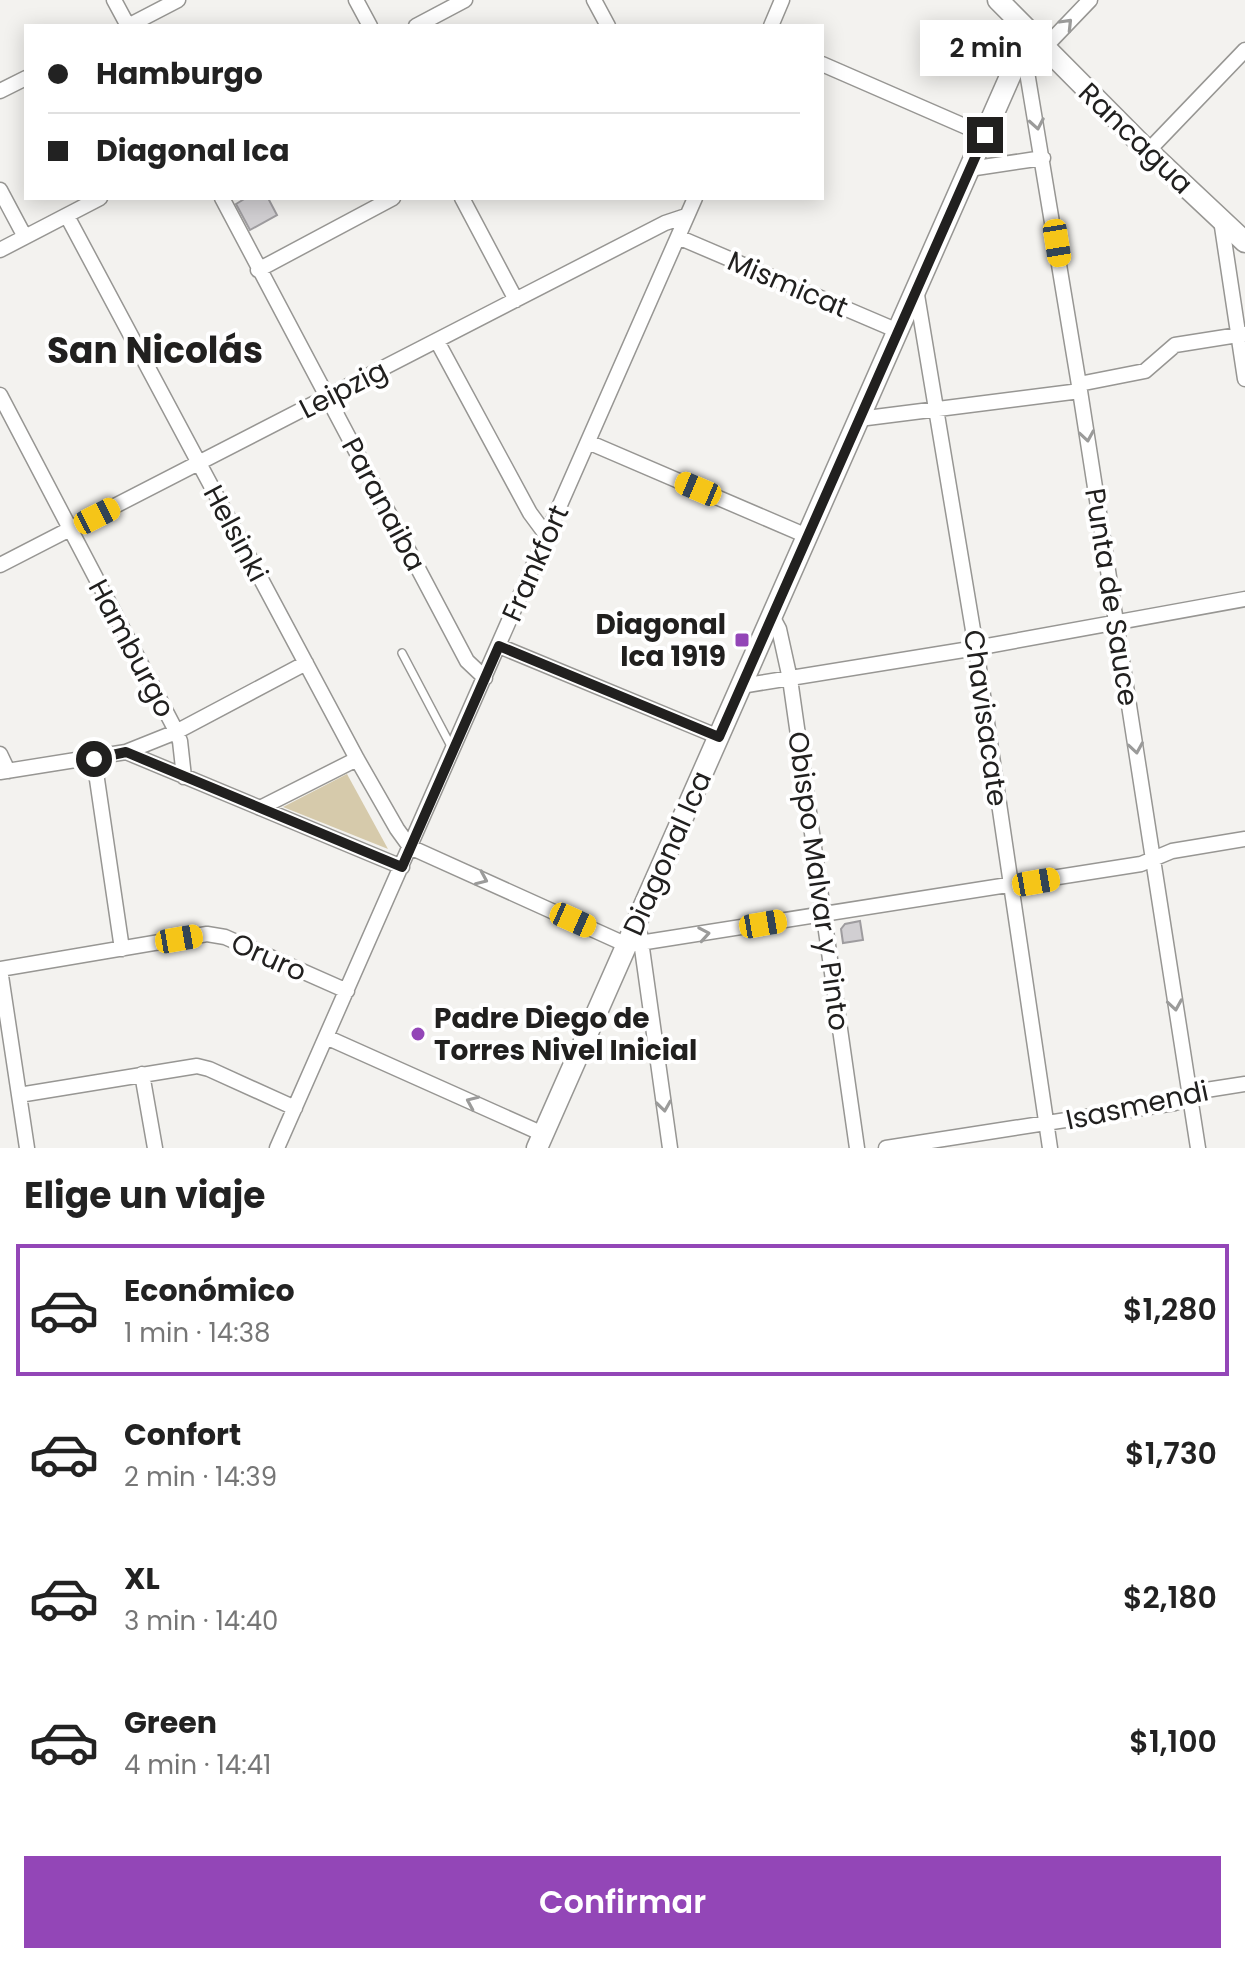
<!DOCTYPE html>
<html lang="es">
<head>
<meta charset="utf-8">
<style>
	:root { --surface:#fff; --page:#f6f6f6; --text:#222; --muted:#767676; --line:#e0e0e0; --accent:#9346b7 }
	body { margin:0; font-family:Poppins,sans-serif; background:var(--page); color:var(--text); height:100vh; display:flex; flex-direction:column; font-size:30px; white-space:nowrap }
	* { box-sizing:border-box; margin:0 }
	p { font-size:26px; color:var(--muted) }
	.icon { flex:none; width:44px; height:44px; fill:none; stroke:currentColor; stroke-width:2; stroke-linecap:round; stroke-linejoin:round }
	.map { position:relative; height:1148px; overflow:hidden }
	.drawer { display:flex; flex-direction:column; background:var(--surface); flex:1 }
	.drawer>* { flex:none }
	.hud { position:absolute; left:24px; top:24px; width:800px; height:176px; border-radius:0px; box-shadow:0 4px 20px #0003; display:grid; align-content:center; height:176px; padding:0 24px; background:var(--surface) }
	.end { position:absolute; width:36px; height:36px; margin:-18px; border:10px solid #21201f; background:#fff; box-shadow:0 0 0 4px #fff }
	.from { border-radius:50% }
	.bubble { position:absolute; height:56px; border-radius:0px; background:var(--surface); box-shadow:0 4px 20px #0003; font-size:26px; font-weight:600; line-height:56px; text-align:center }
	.car { position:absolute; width:24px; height:48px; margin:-24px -12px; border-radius:10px; box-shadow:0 0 6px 2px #0007; background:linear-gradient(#f5c518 24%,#345 0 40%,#f5c518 0 76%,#345 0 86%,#f5c518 0) }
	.hud b { display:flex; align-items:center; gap:28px; height:76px; font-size:30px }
	.hud b+b { border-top:2px solid var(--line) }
	.hud i { width:20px; height:20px; background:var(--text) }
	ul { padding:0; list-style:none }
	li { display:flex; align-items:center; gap:24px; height:132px; margin:0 16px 12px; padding:0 8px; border:4px solid transparent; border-radius:0px }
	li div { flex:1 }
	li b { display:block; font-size:30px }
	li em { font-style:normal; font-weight:600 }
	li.active { border-color:var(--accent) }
	li>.icon { width:72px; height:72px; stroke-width:1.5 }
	h2 { padding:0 24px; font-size:36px; line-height:96px }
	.action { display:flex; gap:16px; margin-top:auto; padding:16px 24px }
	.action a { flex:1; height:92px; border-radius:0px; background:var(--accent); color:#fff; font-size:32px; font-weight:600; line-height:92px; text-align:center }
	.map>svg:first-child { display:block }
</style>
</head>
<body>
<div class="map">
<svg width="1245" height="1148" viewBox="0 0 1245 1148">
	<rect width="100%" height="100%" fill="#f3f2ef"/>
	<path fill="#d6caab" d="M 347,774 L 388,849 L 283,807 Z"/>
	<path fill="#d1cfd2" stroke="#9e9c9f" stroke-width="2" d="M 246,198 L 268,198 L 277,215 L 250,230 L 236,204 Z
		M 860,921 L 863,940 L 843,943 L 841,929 L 845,924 Z"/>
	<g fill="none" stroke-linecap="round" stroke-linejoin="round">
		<defs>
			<path id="service" d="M 402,653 L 452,748"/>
			<path id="minor" d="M 114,0 L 128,26
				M 356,0 L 370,26
				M 594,0 L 608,26
				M 128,26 L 178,0
				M 416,26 L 465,0
				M 771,26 L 782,0
				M 1023,48 L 1080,391 L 1198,1148
				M 1044,48 L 1090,0
				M 822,64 L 985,135
				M 0,91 L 26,78
				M 1148,151 L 1245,50
				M 969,169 L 1043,158
				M 0,190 L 25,237
				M 222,198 L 467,661 L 485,678
				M 462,198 L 516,300
				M 67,216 L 357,759 L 397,829 L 410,847 L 627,945 L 1141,864 L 1172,851 L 1245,839
				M 1221,220 L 1245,379
				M 678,237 L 898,331
				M 0,250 L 100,198
				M 258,270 L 393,198
				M 916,289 L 976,648 L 1050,1148
				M 437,341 L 530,513 L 547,536
				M 1079,384 L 1145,371 L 1175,345 L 1245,334
				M 0,395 L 174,727 L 180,741 L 184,777
				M 859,419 L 1080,391
				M 588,442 L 807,536
				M 0,565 L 665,223 L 686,216
				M 772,616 L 779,629 L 790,679 L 857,1148
				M 499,646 L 719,737
				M 741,686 L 976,648 L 1245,599
				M 126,752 L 402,867
				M 0,754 L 8,771
				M 94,759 L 122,949
				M 0,772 L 126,752 L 176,732 L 306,663
				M 260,808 L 357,759
				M 640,934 L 670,1148
				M 0,969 L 207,934 L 225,937 L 347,991
				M 0,969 L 27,1148
				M 326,1037 L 543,1134
				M 142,1074 L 155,1148
				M 19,1095 L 197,1066 L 209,1069 L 295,1108
				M 277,1148 L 695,198
				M 886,1148 L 1175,1103 L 1206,1090 L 1245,1084"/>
			<path id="secondary" d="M 998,0 L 1148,151 L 1245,242
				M 537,1148 L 1030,31"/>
		</defs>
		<use href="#service" stroke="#979693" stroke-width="10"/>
		<use href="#minor" stroke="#979693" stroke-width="17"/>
		<use href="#secondary" stroke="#979693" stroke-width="23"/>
		<use href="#service" stroke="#fff" stroke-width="7"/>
		<use href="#minor" stroke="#fff" stroke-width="14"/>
		<use href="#secondary" stroke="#fff" stroke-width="20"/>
	</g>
	<defs><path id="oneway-chevron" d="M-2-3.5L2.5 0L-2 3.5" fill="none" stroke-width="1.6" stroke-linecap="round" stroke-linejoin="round" transform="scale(2)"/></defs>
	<g stroke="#9b9b9a">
		<use href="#oneway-chevron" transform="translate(1067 24) rotate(-46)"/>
		<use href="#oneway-chevron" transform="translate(1037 124) rotate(80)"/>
		<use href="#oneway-chevron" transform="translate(1087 436) rotate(81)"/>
		<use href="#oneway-chevron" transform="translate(1136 748) rotate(81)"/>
		<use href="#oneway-chevron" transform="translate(482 879) rotate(24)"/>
		<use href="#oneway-chevron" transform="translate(704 934) rotate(-10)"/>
		<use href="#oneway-chevron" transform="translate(1175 1005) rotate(81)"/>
		<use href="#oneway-chevron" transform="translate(472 1102) rotate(-156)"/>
		<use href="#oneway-chevron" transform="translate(664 1106) rotate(82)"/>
	</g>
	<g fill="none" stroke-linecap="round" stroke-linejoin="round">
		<path stroke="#21201f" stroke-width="10" d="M 94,759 L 126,752 L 402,867 L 499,646 L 719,737 L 985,135"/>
	</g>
	<g fill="#9346b7" stroke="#fff" stroke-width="3">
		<rect x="734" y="632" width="16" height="16" rx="4"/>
		<circle cx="418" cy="1034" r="8"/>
	</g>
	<g text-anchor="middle" stroke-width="8" stroke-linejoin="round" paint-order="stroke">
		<g font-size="28" fill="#21201f" stroke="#fff">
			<text transform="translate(1136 138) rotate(44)" y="10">Rancagua</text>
			<text transform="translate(788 284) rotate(23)" y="10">Mismicat</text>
			<text transform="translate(343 389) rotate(-27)" y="10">Leipzig</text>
			<text transform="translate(384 504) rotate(62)" y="10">Paranaiba</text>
			<text transform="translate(236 533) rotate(62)" y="10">Helsinki</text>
			<text transform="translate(535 563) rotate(-66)" y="10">Frankfort</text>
			<text transform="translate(1112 597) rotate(81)" y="10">Punta de Sauce</text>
			<text transform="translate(132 648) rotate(62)" y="10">Hamburgo</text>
			<text transform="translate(986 718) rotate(82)" y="10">Chavisacate</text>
			<text transform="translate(667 853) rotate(-66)" y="10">Diagonal Ica</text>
			<text transform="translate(819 881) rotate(82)" y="10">Obispo Malvar y Pinto</text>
			<text transform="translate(269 957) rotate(24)" y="10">Oruro</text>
			<text transform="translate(1137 1105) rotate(-12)" y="10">Isasmendi</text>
		</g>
		<g font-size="28" font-weight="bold" fill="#21201f" stroke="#fff" text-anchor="end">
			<text x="726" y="634">Diagonal<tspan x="726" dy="32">Ica 1919</tspan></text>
			<text x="434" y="1028" text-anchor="start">Padre Diego de<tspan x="434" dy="32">Torres Nivel Inicial</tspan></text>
		</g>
		<g font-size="36" font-weight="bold" fill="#21201f" stroke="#fff">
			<text x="155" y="363">San Nicolás</text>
		</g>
	</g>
</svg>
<i class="end from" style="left:94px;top:759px"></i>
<i class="end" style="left:985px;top:135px"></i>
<div class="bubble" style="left:920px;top:20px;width:132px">2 min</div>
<i class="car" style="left:1057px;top:243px;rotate:171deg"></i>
<i class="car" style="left:698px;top:489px;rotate:293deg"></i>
<i class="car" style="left:97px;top:516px;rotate:63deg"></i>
<i class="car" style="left:1036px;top:882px;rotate:80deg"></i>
<i class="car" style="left:573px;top:920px;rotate:114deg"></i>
<i class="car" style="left:763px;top:924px;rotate:80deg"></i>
<i class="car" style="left:179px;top:939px;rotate:80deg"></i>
<div class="hud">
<b><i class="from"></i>Hamburgo</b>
<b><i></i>Diagonal Ica</b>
</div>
</div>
<section class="drawer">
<h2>Elige un viaje</h2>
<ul>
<li class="active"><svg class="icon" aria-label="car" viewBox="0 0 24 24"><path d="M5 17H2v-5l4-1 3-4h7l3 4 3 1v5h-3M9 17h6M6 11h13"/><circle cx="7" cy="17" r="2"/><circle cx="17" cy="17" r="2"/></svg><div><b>Económico</b><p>1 min · 14:38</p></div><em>$1,280</em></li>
<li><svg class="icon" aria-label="car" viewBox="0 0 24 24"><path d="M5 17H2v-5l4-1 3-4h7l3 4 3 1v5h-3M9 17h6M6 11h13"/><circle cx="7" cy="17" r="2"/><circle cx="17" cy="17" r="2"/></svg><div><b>Confort</b><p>2 min · 14:39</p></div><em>$1,730</em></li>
<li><svg class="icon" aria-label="car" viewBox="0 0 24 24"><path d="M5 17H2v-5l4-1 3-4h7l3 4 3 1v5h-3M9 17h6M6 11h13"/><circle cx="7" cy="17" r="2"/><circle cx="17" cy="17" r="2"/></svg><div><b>XL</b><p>3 min · 14:40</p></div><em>$2,180</em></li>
<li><svg class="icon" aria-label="car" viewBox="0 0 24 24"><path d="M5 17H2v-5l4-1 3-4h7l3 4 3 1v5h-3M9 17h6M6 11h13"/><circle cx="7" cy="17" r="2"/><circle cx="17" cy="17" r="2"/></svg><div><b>Green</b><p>4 min · 14:41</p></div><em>$1,100</em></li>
</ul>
<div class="action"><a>Confirmar</a></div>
</section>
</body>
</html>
